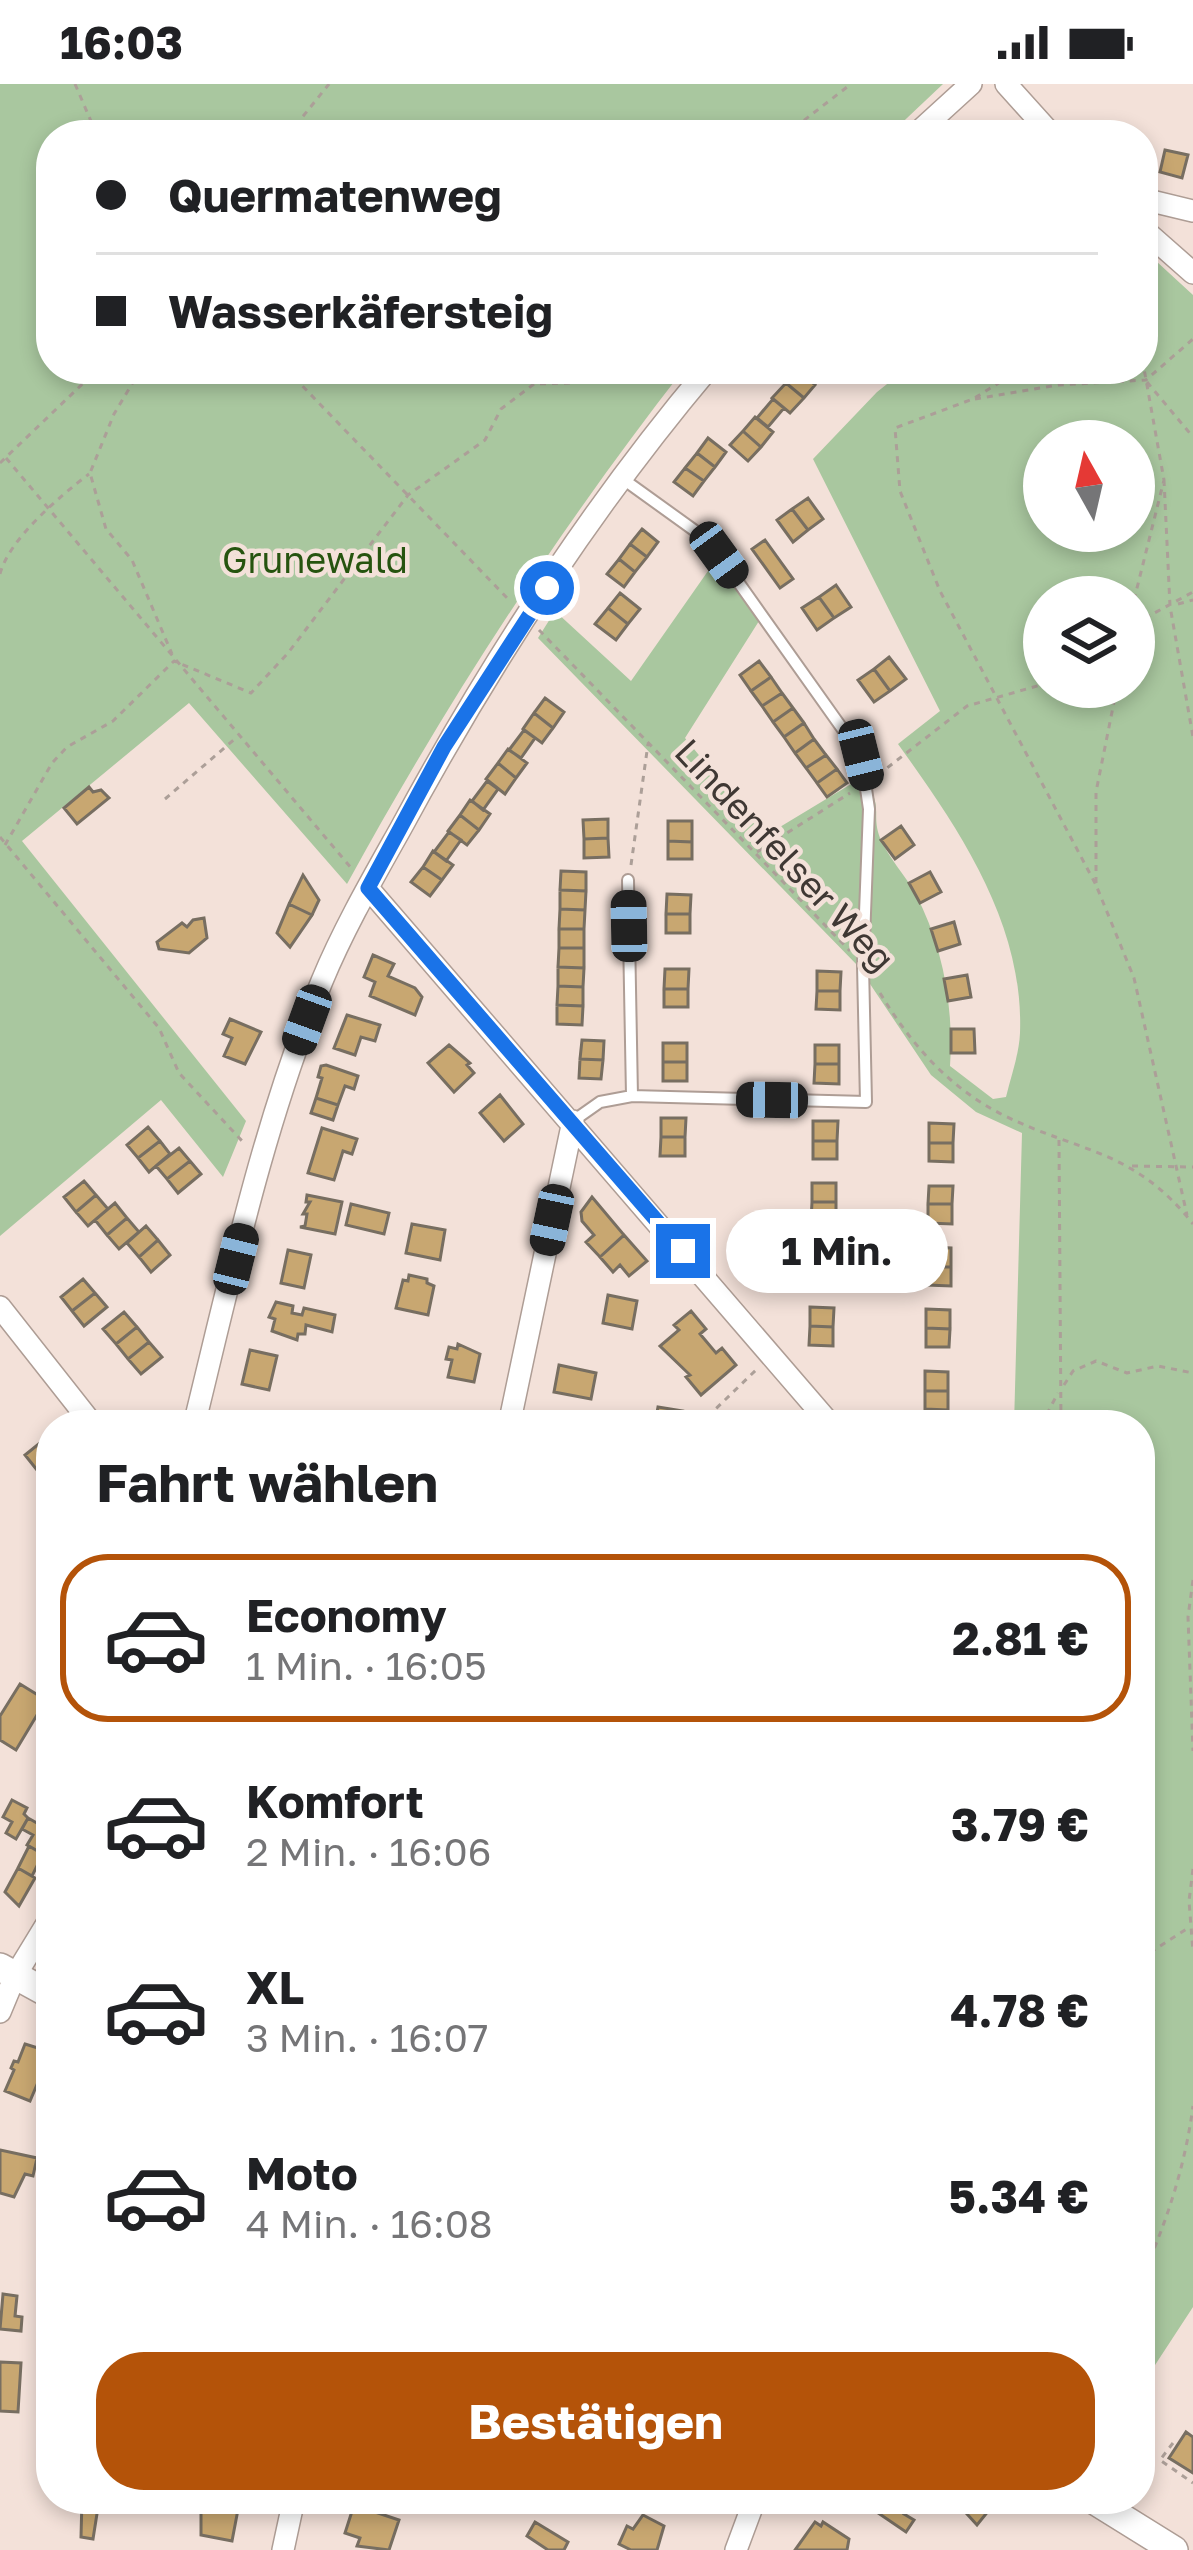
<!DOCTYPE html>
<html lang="de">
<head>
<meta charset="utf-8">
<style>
	:root { --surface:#fff; --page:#f2f2f2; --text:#202124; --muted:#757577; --line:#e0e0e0; --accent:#b45309 }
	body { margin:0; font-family:"Golos Text",sans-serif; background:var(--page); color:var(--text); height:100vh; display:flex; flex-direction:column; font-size:45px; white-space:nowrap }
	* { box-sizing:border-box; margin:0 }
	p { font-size:39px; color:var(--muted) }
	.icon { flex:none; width:66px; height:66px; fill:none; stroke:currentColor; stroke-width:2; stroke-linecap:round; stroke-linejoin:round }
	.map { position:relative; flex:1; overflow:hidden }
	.details { position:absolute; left:36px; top:1326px; width:1119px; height:1104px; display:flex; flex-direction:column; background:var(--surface); border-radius:48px; box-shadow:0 6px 18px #0003 }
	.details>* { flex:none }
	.guide { position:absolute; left:36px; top:36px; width:1122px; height:264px; border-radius:48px; box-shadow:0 6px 18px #0003; display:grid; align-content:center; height:264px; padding:0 60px; background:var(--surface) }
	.needle { width:78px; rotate:352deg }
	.controls { position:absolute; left:1023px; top:336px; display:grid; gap:24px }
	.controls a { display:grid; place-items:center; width:132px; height:132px; border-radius:50%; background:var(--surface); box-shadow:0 6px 18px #0003; font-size:60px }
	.end { position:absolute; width:54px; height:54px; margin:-27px; border:15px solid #1a73e8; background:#fff; box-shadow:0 0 0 6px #fff }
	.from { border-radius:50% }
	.bubble { position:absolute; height:84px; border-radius:42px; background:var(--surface); box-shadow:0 6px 18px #0003; font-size:39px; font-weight:700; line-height:84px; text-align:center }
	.car { position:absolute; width:36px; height:72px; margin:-36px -18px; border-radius:15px; box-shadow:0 0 9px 3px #0007; background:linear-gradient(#222 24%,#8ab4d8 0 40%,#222 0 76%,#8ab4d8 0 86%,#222 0) }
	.guide b { display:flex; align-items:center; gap:42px; height:114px; font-size:45px }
	.guide b+b { border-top:3px solid var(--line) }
	.guide i { width:30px; height:30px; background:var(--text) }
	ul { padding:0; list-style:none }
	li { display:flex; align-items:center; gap:36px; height:168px; margin:0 24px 18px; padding:0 36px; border:6px solid transparent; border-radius:48px }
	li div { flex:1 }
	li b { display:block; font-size:45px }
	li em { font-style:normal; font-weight:700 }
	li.current { border-color:var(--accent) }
	li>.icon { width:108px; height:108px; stroke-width:1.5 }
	h2 { padding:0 60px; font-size:54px; line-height:144px }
	.primary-button { display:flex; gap:24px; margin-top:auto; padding:24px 60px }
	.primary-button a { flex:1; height:138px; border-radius:48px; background:var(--accent); color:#fff; font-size:48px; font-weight:700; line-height:138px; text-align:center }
	.status { display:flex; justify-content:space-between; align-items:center; height:84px; padding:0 60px; background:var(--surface); direction:ltr }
	.status svg { height:33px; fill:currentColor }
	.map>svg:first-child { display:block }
</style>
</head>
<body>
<div class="status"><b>16:03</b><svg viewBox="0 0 49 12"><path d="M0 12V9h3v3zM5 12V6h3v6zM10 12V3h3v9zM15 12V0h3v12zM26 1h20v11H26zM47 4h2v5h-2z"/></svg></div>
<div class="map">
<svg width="1193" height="2466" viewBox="0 0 1193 2466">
	<rect width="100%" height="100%" fill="#f3e1d9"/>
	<path fill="#a9c79f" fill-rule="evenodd" d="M 0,0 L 943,0 L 889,51 L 51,51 L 51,285 L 684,285 C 557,448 446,619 347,800 L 189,619 L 22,757 L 246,1037 L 223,1093 L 161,1016 L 0,1152 Z
		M 1143,165 L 1193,211 L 1193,2223 L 1140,2304 L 1140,1817 L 1146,1771 L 1140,1719 L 1140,1341 L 1014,1341 L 1022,1049 L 976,1028 L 931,991 L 858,882 L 538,554 L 555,527 L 631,597 L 715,477 L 759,537 L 685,654 L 765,752 L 861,694 C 886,722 870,727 880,754 C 888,773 905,791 915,809 C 943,861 954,924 950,982 L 993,1015 L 1006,1013 C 1011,992 1019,971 1020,949 C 1024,839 959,745 898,660 L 940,627 L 813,375 L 877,308 L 906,285 L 1143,285 ZM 1044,357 L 1134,357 L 1134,447 L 1044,447 ZM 1044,513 L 1134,513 L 1134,603 L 1044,603 Z"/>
	<path fill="#c8a771" stroke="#776e61" stroke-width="3" d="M 1165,66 L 1188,71 L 1182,94 L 1160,88 Z
		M 797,285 L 815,301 L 804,314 L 786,299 Z
		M 786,299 L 804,314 L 790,329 L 772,314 Z
		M 773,315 L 784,324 L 768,343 L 757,334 Z
		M 755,333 L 773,348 L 761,363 L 743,347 Z
		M 743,347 L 761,363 L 748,377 L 730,361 Z
		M 708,354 L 726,368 L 715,383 L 697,369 Z
		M 697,369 L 715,383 L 704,397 L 685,384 Z
		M 685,384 L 704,397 L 693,412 L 674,398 Z
		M 808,414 L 823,435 L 808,446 L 792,425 Z
		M 792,425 L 808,446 L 793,458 L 777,436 Z
		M 642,445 L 658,458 L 647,473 L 630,460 Z
		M 765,456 L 793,495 L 780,504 L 752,465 Z
		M 630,460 L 647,473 L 635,488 L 619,475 Z
		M 619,475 L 635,488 L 624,503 L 607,490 Z
		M 836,501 L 851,523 L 834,534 L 819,513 Z
		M 620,509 L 640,525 L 628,540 L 608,524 Z
		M 819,513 L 834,534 L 817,546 L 802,524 Z
		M 608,524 L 628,540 L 616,556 L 595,540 Z
		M 889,573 L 906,595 L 890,607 L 874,585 Z
		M 759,577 L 771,593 L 751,607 L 740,591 Z
		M 874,585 L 890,607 L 874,618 L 858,596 Z
		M 771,593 L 782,609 L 762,622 L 751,607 Z
		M 782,609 L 793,624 L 773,638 L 762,622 Z
		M 545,614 L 564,628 L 553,644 L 534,629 Z
		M 793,624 L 804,639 L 784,653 L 773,638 Z
		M 534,629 L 553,644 L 542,659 L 523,645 Z
		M 804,639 L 814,655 L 795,669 L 784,653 Z
		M 524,646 L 535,654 L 521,674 L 509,666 Z
		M 814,655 L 826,671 L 806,684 L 795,669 Z
		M 508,665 L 527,679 L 516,694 L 498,679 Z
		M 826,671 L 837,685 L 817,699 L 806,684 Z
		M 498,679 L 516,694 L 505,710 L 486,695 Z
		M 837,685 L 847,699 L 827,713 L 817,699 Z
		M 487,697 L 498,705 L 483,726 L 472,717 Z
		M 89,703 L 93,708 L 101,706 L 109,714 L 77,740 L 64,724 Z
		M 470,716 L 490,730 L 479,746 L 460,731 Z
		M 460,731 L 479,746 L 467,761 L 448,747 Z
		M 608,735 L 608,754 L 584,755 L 583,736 Z
		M 668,737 L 692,737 L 692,758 L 668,757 Z
		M 901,742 L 914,761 L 895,775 L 881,756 Z
		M 449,748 L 461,756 L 446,777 L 434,768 Z
		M 608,754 L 609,773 L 584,774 L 584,755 Z
		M 668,757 L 692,758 L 692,775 L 668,775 Z
		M 433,767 L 453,781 L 442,796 L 423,783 Z
		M 423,783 L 442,796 L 430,812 L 411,798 Z
		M 561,787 L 586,788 L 586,807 L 560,806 Z
		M 930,788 L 941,808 L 920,819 L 909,799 Z
		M 303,791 L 319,816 L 312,831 L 289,820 Z
		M 560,806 L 586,807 L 585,826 L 560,825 Z
		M 667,810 L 691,811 L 690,830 L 666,830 Z
		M 289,820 L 312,831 L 290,863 L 277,849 Z
		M 560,825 L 585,826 L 584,845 L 559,845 Z
		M 666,830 L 690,830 L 690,849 L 666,849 Z
		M 204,834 L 207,854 L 189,869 L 159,865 L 157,858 L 182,839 L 187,843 L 193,836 Z
		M 954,838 L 960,860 L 938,867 L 931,845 Z
		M 559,845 L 584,845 L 584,864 L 559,864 Z
		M 559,864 L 584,864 L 584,884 L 558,883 Z
		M 373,871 L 394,880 L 388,892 L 415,904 L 422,913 L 415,931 L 370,912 L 375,898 L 364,893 Z
		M 558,883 L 584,884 L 583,903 L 558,902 Z
		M 665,885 L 689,885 L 688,905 L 664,905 Z
		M 817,887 L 841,888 L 840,907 L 817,907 Z
		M 967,891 L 971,913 L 948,917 L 944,895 Z
		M 558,902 L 583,903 L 583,922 L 557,921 Z
		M 664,905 L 688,905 L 688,923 L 664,923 Z
		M 817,907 L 840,907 L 840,926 L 816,925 Z
		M 557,921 L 583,922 L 582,941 L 557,940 Z
		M 347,931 L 380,941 L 375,957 L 361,953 L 355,971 L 334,964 Z
		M 230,935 L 261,948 L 245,980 L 224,972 L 232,954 L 223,950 Z
		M 951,945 L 974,945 L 975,969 L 951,969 Z
		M 582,956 L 604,957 L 603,976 L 580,975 Z
		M 663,959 L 687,959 L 687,978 L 663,978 Z
		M 449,961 L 470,979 L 467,981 L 474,989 L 454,1008 L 428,979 Z
		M 815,961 L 839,961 L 839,980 L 815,980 Z
		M 580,975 L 603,976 L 601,995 L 579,994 Z
		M 663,978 L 687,978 L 687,997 L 663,997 Z
		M 815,980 L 839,980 L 839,1000 L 814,999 Z
		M 326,981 L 358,992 L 354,1005 L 345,1002 L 338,1021 L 316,1014 L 322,994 L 318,993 L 321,982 Z
		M 500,1011 L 523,1040 L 504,1057 L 480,1029 Z
		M 316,1014 L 338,1021 L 333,1036 L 311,1029 Z
		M 661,1034 L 686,1034 L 685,1053 L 661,1053 Z
		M 813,1037 L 838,1037 L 837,1057 L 813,1057 Z
		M 929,1039 L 954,1040 L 953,1059 L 929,1059 Z
		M 148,1043 L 160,1057 L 138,1074 L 127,1061 Z
		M 322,1044 L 357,1055 L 352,1070 L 343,1067 L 334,1096 L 308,1089 Z
		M 661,1053 L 685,1053 L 685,1072 L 660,1072 Z
		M 160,1057 L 170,1070 L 149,1088 L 138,1074 Z
		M 813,1057 L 837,1057 L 837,1075 L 813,1075 Z
		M 929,1059 L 953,1059 L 953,1078 L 929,1077 Z
		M 179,1064 L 190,1077 L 167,1095 L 156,1082 Z
		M 190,1077 L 201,1090 L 178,1109 L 167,1095 Z
		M 84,1097 L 96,1111 L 76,1128 L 64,1113 Z
		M 812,1099 L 836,1099 L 836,1118 L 812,1118 Z
		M 929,1102 L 953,1102 L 952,1120 L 928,1120 Z
		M 96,1111 L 108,1125 L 88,1142 L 76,1128 Z
		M 307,1111 L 342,1118 L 335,1150 L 300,1143 L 305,1142 L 307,1130 L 303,1130 L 310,1118 L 306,1118 Z
		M 592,1113 L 624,1151 L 600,1173 L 586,1158 L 594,1151 L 582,1137 L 581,1128 Z
		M 812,1118 L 836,1118 L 836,1137 L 811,1137 Z
		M 115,1119 L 127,1134 L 107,1151 L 95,1136 Z
		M 351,1120 L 389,1129 L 384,1150 L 346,1141 Z
		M 928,1120 L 952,1120 L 952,1140 L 928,1139 Z
		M 127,1134 L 139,1148 L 119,1165 L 107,1151 Z
		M 412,1140 L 445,1146 L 440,1176 L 406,1169 Z
		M 146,1142 L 158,1156 L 139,1173 L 127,1159 Z
		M 624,1151 L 647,1177 L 629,1192 L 620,1181 L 613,1188 L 600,1173 Z
		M 158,1156 L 170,1171 L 151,1188 L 139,1173 Z
		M 811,1161 L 835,1161 L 835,1181 L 811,1180 Z
		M 927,1163 L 951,1164 L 951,1183 L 927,1183 Z
		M 288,1166 L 311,1171 L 304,1204 L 281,1199 Z
		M 811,1180 L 835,1181 L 835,1199 L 810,1199 Z
		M 927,1183 L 951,1183 L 951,1202 L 927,1201 Z
		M 409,1191 L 427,1195 L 427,1199 L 434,1202 L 428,1231 L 396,1224 L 403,1196 L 408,1197 Z
		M 83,1195 L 95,1209 L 72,1227 L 61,1213 Z
		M 95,1209 L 107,1223 L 84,1242 L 72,1227 Z
		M 608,1211 L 637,1217 L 632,1245 L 603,1239 Z
		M 276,1218 L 293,1222 L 292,1229 L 302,1231 L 304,1224 L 335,1231 L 332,1248 L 306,1241 L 305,1250 L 298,1250 L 297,1256 L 272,1247 L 275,1235 L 269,1233 Z
		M 810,1223 L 834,1224 L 833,1243 L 810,1242 Z
		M 926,1225 L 950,1226 L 950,1245 L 926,1244 Z
		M 691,1227 L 706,1245 L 700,1250 L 716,1269 L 722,1264 L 736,1281 L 701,1311 L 686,1293 L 690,1291 L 660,1262 L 679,1246 L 674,1241 Z
		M 124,1228 L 137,1243 L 116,1260 L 103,1245 Z
		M 810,1242 L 833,1243 L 833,1262 L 809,1261 Z
		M 137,1243 L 149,1258 L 128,1275 L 116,1260 Z
		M 926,1244 L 950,1245 L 949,1263 L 926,1263 Z
		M 149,1258 L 162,1273 L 141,1290 L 128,1275 Z
		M 458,1260 L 480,1270 L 474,1298 L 448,1293 L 452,1276 L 446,1275 L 449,1263 L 457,1265 Z
		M 250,1266 L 277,1272 L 269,1306 L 242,1300 Z
		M 559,1281 L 596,1289 L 591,1315 L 554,1308 Z
		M 925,1287 L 948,1288 L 948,1307 L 925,1307 Z
		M 925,1307 L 948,1307 L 948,1326 L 925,1325 Z
		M 658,1323 L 683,1327 L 684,1341 L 655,1339 Z
		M 46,1354 L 51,1360 L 51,1391 L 45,1396 L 25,1371 Z
		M 20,1600 L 46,1616 L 16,1666 L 0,1656 L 0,1632 Z
		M 12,1716 L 27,1724 L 24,1730 L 28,1734 L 16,1755 L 6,1749 L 12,1738 L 3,1733 Z
		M 28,1734 L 51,1747 L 43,1770 L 27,1761 L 33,1751 L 22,1745 Z
		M 29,1762 L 43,1770 L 32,1792 L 18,1784 Z
		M 18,1784 L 35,1794 L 19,1822 L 5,1808 Z
		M 25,1960 L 51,1968 L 51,1979 L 47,1977 L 30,2017 L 5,2007 L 14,1986 L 11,1984 L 14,1977 L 18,1978 Z
		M 0,2066 L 37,2074 L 33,2092 L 25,2090 L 14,2113 L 0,2109 Z
		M 3,2210 L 17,2212 L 15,2232 L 22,2233 L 21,2247 L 0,2245 Z
		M 0,2278 L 21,2279 L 18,2328 L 0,2327 Z
		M 1186,2348 L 1193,2353 L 1193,2389 L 1169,2374 Z
		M 82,2415 L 99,2417 L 93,2455 L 81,2453 Z
		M 208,2415 L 240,2415 L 232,2457 L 201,2451 L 201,2428 Z
		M 868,2415 L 895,2415 L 908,2424 L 904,2430 L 914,2436 L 906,2448 L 865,2420 Z
		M 959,2415 L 998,2415 L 977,2441 L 957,2419 Z
		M 354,2421 L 399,2436 L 389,2466 L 357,2462 L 360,2454 L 345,2449 Z
		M 643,2431 L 664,2442 L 657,2466 L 631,2466 L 619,2460 L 627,2442 L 633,2445 Z
		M 535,2438 L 568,2458 L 564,2466 L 548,2466 L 527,2452 Z
		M 815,2438 L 821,2442 L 823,2438 L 849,2455 L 847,2466 L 795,2466 Z"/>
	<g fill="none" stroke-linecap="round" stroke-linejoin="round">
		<defs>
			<path id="lane" d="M 628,796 L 632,1012
				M 573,1037 L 600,1018 L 632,1012 L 866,1018 L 863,881 L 869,725 L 861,671 L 719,471 L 698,449 L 623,395"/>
			<path id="street" d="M 1006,0 L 1052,51
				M 915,51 L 971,0
				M 1143,115 L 1193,127
				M 1143,145 L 1193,189
				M 368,804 L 831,1341
				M 0,1223 L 93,1341
				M 194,1341 C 231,1191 263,1040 322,897 C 344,844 373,794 401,744 C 488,583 590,425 708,285
				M 509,1341 L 573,1037
				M 0,1928 L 15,1892 L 51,1833
				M 283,2466 L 294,2415
				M 736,2466 L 755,2415"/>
			<path id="secondary" d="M 0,1883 L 51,1911
				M 1092,2415 L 1174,2466"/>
		</defs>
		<use href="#lane" stroke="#ae9d95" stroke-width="14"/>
		<use href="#street" stroke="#ae9d95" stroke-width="24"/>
		<use href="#secondary" stroke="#ae9d95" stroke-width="30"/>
		<path stroke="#ac9f98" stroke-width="3" stroke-dasharray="6 6" stroke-linecap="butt" d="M 75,0 L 97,51
			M 288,51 L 329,0
			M 785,51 L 851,0
			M 141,285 L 114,330 L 90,389 L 106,445 L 132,476 L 172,570
			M 286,285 L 511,518
			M 1021,285 L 973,315 L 895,344 L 900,407 L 940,507 L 1096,801
			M 1147,298 L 1193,353
			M 975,315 L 1058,301 L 1146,296 L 1193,255
			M 6,374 L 352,785
			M 0,379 L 98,285
			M 1164,396 L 1170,522 L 1193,653
			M 0,490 C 9,455 60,412 89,390
			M 1134,516 L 1164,396 L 1143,279
			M 1178,520 L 1193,516
			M 1134,540 L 1193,508
			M 539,546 L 850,867
			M 1117,603 L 1096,708 L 1096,801 L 1134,894 L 1187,1131
			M 878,691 L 967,622 L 1044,600
			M 165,715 L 237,653
			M 0,753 L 159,944 L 179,989 L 243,1058
			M 5,761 L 52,679 L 67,663 L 113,637 L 174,577 L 251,609 L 288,569 L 408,411 L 485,356 L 501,325 L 534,300 L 572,299 L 593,285
			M 757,768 L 850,709
			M 631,781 L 648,660
			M 880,909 C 911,960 948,1003 1003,1031 C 1080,1069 1134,1065 1193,1140
			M 1059,1056 L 1061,1341
			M 1132,1082 L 1193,1083
			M 1064,1301 L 1073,1287 L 1096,1277 L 1127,1289 L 1158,1282 L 1193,1289
			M 699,1341 L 758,1284
			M 1041,1341 L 1058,1309
			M 1193,1496 L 1188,1533 L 1193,1667
			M 1193,1785 L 1189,1817 L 1193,1868
			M 1140,1875 L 1188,1844
			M 1140,2197 C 1166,2141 1185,2083 1193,2022
			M 1173,2359 L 1160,2376 L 1193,2399"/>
		<use href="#lane" stroke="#fff" stroke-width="10"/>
		<use href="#street" stroke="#fff" stroke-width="21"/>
		<use href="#secondary" stroke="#fff" stroke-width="27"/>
	</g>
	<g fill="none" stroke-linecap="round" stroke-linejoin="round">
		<path stroke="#1a73e8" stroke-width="15" d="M 547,504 L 444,663 L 368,804 L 683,1167"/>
	</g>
	<g text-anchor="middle" stroke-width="9" stroke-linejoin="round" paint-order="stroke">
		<g font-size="36" fill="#26540f" stroke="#f3e1d9">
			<text x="315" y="489">Grunewald</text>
		</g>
		<g font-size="36" fill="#3f3834" stroke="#f3e1d9">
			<text transform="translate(785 771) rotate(47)" y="13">Lindenfelser Weg</text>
		</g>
	</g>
</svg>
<div class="controls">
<a><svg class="needle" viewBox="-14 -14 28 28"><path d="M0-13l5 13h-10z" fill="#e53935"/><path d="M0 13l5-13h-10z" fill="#757577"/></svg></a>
<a><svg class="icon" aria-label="layers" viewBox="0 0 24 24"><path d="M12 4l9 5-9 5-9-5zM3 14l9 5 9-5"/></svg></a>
</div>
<i class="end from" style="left:547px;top:504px"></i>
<i class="end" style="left:683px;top:1167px"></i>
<div class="bubble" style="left:726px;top:1125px;width:222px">1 Min.</div>
<i class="car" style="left:719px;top:471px;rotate:144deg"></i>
<i class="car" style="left:861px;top:671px;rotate:166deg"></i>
<i class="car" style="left:629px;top:842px;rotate:359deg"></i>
<i class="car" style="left:307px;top:936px;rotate:200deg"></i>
<i class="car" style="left:772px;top:1016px;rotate:271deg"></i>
<i class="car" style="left:552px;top:1136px;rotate:192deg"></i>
<i class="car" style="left:236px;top:1175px;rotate:14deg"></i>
<div class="guide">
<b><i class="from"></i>Quermatenweg</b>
<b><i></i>Wasserkäfersteig</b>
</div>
<section class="details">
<h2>Fahrt wählen</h2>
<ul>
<li class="current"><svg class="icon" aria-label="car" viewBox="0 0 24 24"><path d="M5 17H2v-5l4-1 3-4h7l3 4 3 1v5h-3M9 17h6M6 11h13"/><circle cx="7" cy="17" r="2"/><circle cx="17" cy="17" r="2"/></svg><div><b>Economy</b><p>1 Min. · 16:05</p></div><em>2.81 €</em></li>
<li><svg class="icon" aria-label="car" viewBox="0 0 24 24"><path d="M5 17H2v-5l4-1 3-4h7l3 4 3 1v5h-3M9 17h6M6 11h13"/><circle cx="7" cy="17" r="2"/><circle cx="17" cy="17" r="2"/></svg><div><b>Komfort</b><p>2 Min. · 16:06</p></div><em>3.79 €</em></li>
<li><svg class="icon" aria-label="car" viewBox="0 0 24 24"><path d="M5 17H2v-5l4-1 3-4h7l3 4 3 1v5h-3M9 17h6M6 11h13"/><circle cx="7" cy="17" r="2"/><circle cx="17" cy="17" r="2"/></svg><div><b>XL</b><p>3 Min. · 16:07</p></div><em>4.78 €</em></li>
<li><svg class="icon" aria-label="car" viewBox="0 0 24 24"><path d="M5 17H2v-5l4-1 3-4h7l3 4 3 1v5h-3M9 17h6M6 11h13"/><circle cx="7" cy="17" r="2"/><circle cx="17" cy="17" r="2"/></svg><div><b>Moto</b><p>4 Min. · 16:08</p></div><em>5.34 €</em></li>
</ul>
<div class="primary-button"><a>Bestätigen</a></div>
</section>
</div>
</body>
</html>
